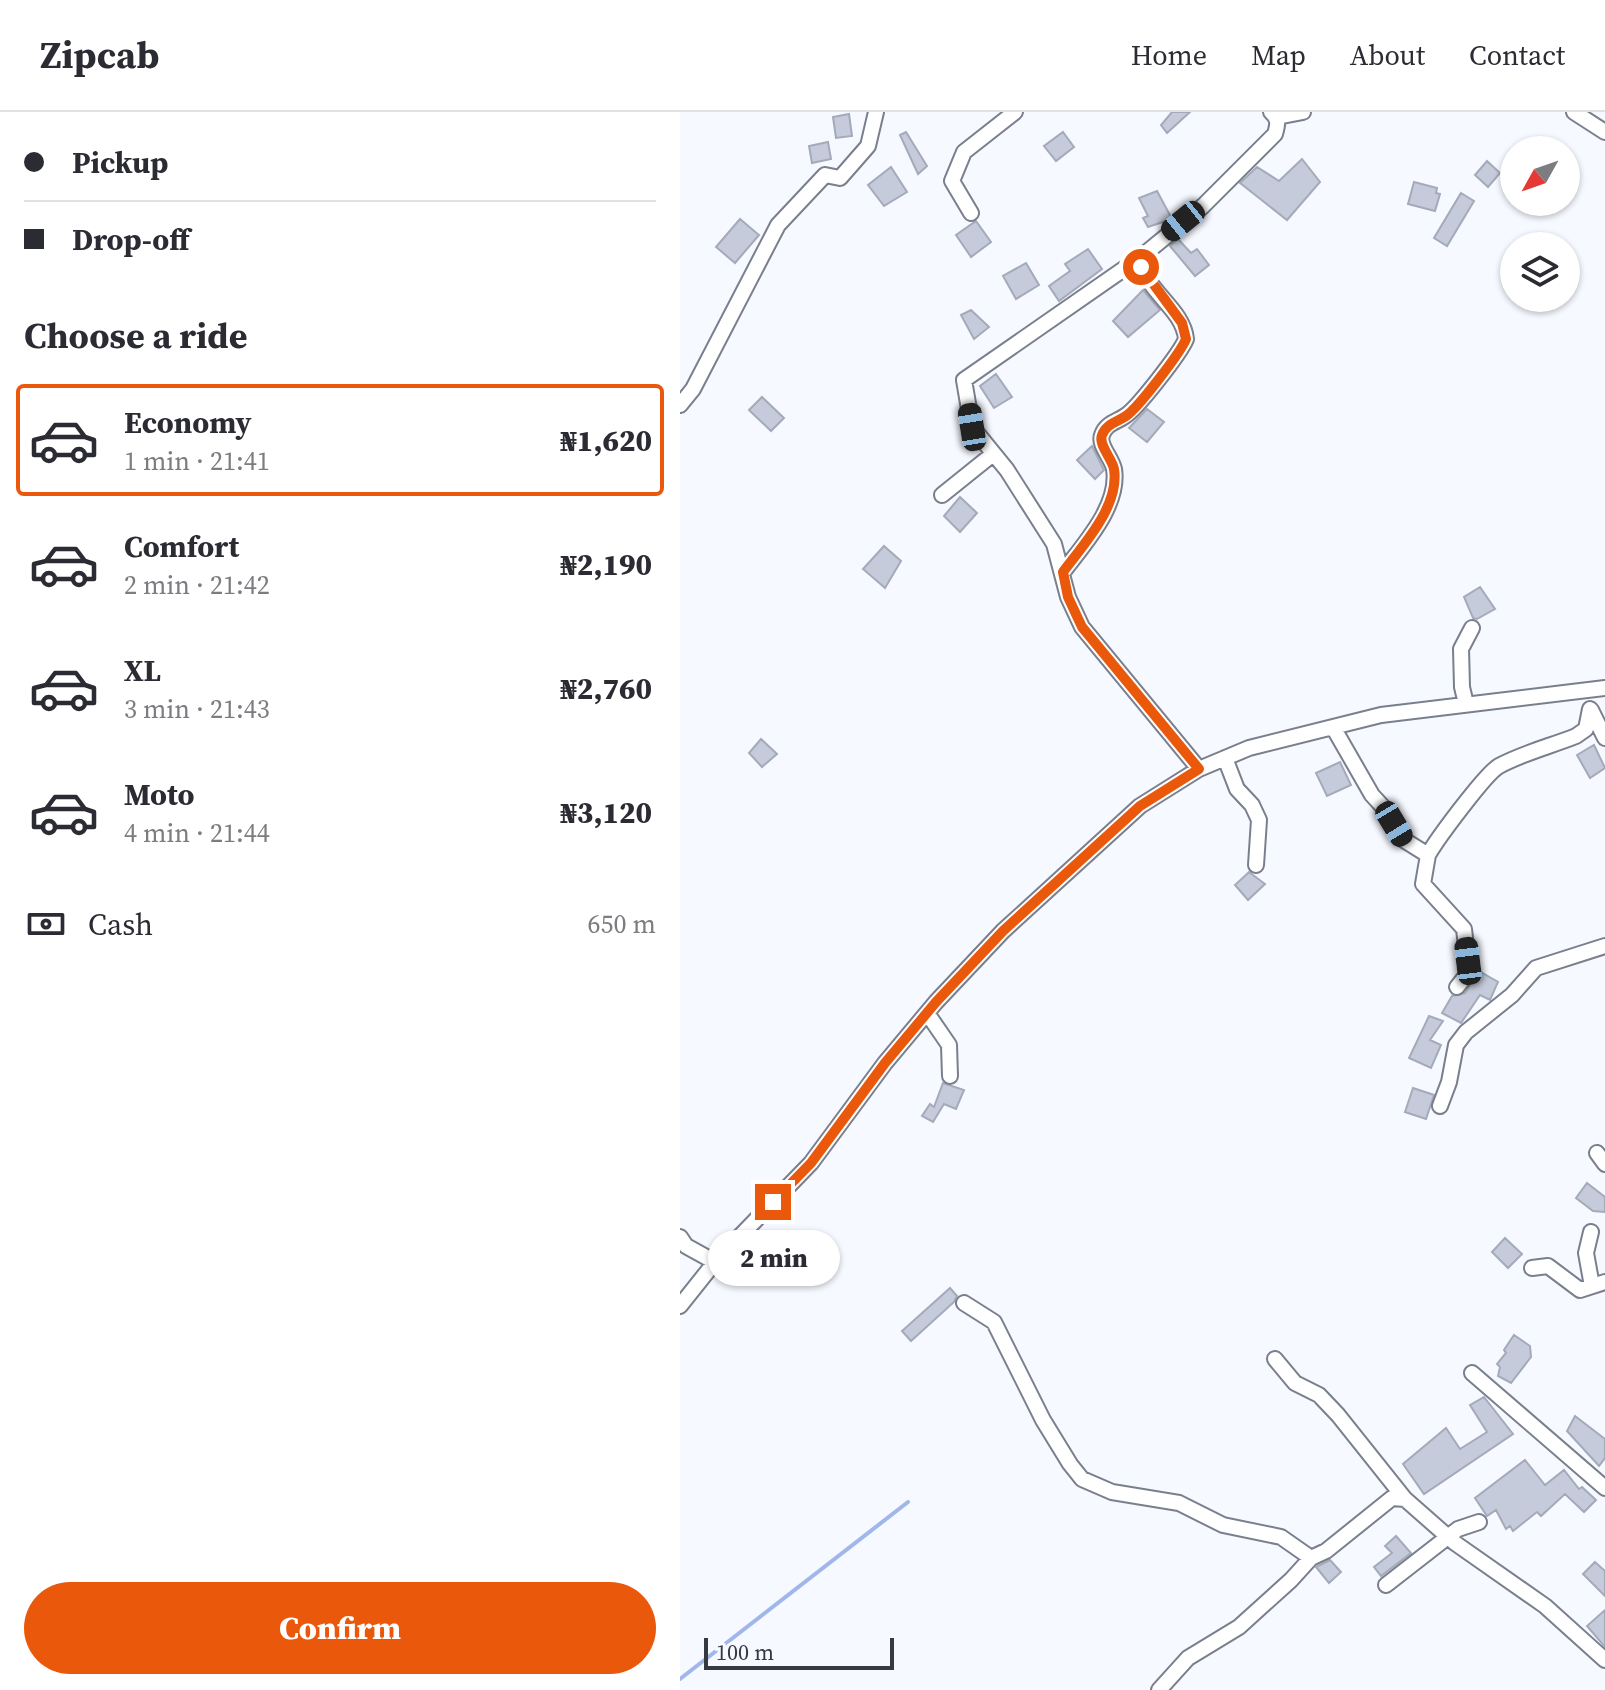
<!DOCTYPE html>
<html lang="en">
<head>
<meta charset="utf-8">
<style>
	:root { --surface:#fff; --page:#f7f7f7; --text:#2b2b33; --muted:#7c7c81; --line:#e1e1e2; --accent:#ea580c }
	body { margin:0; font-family:"Source Serif 4",serif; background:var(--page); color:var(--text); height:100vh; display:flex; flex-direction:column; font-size:30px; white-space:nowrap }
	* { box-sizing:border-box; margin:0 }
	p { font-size:26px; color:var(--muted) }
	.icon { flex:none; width:44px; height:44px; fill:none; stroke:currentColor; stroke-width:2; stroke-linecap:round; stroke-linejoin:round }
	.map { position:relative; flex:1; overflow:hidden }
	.details { display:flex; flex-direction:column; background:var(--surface); width:680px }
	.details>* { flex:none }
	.guide { display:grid; align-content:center; height:176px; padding:0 24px; background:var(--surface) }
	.needle { width:52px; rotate:230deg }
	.controls { position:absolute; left:820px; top:24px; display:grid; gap:16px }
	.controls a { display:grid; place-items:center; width:80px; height:80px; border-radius:50%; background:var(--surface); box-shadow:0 2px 6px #0004; font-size:40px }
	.scale { position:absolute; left:24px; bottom:20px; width:190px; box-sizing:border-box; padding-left:8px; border:4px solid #36393f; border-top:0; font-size:22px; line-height:28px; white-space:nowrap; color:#36393f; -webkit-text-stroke:6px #f6f9ff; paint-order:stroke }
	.end { position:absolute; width:36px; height:36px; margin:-18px; border:10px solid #ea580c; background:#fff; box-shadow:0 0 0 4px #fff }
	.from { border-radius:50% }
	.bubble { position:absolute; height:56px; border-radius:28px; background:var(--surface); box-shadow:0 2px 6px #0004; font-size:26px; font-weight:800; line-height:56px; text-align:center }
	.car { position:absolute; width:24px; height:48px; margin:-24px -12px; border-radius:10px; box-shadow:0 0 6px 2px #0007; background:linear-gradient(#222 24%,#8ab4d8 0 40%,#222 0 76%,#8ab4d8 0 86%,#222 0) }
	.guide b { display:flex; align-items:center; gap:28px; height:76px; font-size:30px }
	.guide b+b { border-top:2px solid var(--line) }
	.guide i { width:20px; height:20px; background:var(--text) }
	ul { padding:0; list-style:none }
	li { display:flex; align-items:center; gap:24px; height:112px; margin:0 16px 12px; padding:0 8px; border:4px solid transparent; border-radius:8px }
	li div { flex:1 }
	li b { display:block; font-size:30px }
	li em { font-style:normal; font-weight:800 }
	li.current { border-color:var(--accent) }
	li>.icon { width:72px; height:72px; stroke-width:1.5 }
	h2 { padding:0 24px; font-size:36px; line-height:96px }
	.pay { display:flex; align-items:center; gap:20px; height:88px; padding:0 24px; font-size:30px }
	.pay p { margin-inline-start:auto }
	.button { display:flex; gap:16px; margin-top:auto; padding:16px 24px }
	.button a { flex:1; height:92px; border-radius:48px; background:var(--accent); color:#fff; font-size:32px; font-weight:800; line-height:92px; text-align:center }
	header { display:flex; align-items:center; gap:48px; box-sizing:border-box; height:112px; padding:0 40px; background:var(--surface); border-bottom:2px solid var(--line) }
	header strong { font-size:38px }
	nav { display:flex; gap:44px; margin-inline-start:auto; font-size:28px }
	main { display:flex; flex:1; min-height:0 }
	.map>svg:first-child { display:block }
</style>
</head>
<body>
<header>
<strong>Zipcab</strong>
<nav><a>Home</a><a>Map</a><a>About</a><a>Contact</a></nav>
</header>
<main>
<section class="details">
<div class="guide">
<b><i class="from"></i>Pickup</b>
<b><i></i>Drop-off</b>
</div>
<h2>Choose a ride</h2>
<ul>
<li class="current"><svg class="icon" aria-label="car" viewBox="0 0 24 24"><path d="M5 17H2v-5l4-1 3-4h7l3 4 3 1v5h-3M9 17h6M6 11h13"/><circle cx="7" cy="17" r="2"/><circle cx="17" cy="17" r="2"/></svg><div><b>Economy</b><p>1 min · 21:41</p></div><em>₦1,620</em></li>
<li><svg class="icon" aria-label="car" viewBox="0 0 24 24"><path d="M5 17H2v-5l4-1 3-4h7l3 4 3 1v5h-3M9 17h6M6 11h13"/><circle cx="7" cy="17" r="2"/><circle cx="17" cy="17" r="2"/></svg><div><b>Comfort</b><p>2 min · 21:42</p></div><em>₦2,190</em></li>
<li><svg class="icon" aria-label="car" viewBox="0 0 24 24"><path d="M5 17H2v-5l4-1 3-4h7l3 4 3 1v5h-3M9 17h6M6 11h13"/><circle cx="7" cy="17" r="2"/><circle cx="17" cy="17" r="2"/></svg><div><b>XL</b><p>3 min · 21:43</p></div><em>₦2,760</em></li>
<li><svg class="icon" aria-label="car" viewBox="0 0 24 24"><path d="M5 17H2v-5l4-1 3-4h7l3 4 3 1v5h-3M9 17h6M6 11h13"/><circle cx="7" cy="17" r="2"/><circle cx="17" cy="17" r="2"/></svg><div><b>Moto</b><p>4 min · 21:44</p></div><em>₦3,120</em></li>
</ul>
<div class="pay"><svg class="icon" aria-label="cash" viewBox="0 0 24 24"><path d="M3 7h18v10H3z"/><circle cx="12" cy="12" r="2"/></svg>Cash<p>650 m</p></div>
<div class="button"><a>Confirm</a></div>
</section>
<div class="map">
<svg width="925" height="1578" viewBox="0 0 925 1578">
	<rect width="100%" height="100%" fill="#f6f9ff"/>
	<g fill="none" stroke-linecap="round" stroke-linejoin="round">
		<path stroke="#a1b6eb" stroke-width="4" d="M 0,1567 L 228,1390"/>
	</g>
	<path fill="#c5cbda" stroke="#a4aab9" stroke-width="2" d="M 492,0 L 510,0 L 487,21 L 481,13 Z
		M 169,2 L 172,24 L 156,26 L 153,5 Z
		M 226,20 L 247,54 L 238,62 L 220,23 Z
		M 383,20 L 394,35 L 376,49 L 364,34 Z
		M 148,30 L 151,47 L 132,51 L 129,34 Z
		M 622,47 L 640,70 L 607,108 L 560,71 L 577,55 L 599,69 Z
		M 807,49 L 820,61 L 808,75 L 795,63 Z
		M 211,55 L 227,80 L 204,94 L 188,73 Z
		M 734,70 L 757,76 L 756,81 L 760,82 L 755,99 L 728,92 Z
		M 477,79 L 492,107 L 468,115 L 463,106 L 468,104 L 459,86 Z
		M 781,81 L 794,89 L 767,134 L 754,126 Z
		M 60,107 L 79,123 L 55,151 L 36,135 Z
		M 296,109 L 311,130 L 291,145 L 276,123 Z
		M 498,127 L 511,141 L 517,137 L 529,153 L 515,164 L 490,134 Z
		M 408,137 L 422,157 L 379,189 L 369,174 L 390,159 L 385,152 Z
		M 346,151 L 359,173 L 336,187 L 323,164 Z
		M 463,178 L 480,198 L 448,225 L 433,209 Z
		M 291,198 L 309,215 L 294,227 L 281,203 Z
		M 316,262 L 332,285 L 314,296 L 300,274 Z
		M 82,285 L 104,306 L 91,319 L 69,298 Z
		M 467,297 L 484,310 L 467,330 L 449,316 Z
		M 412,334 L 424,358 L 415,367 L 397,348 Z
		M 280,385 L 297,401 L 280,420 L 264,404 Z
		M 204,434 L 221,449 L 205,476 L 183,457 Z
		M 800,475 L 815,497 L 797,507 L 793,506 L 784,485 Z
		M 81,627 L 97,642 L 82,655 L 69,641 Z
		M 914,633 L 925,656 L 910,666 L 897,643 Z
		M 660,650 L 671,673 L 647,684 L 636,661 Z
		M 569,760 L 585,772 L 568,788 L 555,773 Z
		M 799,859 L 818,870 L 810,888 L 800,883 L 781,911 L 762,901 L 772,884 L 785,881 Z
		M 749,904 L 763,909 L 750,928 L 761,933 L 751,956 L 729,946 Z
		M 263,971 L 284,978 L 276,997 L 264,992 L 253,1010 L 242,1004 L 250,992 L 254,995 Z
		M 733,976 L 754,983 L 746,1007 L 725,1000 Z
		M 907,1071 L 925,1085 L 925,1100 L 913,1099 L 896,1086 Z
		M 825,1126 L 842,1142 L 828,1156 L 812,1140 Z
		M 270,1176 L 277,1184 L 274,1190 L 231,1229 L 222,1219 Z
		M 834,1223 L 850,1234 L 851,1245 L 831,1271 L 818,1264 L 820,1255 L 817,1252 L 826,1241 L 824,1238 Z
		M 804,1285 L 833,1322 L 744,1382 L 723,1352 L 766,1316 L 780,1337 L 807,1320 L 790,1293 Z
		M 895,1304 L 925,1327 L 925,1346 L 919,1354 L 887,1319 Z
		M 845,1348 L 865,1373 L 884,1358 L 899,1377 L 902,1375 L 916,1388 L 904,1400 L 885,1382 L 861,1404 L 857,1400 L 833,1419 L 830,1414 L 826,1417 L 816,1398 L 807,1404 L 795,1386 Z
		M 716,1424 L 731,1441 L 701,1464 L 694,1455 L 712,1441 L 705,1434 Z
		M 650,1448 L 661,1460 L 649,1471 L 636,1455 Z
		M 915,1450 L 925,1459 L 925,1484 L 903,1462 Z
		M 925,1498 L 925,1535 L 907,1514 Z"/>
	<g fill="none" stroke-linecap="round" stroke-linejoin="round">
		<defs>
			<path id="minor" d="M 894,0 L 925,20
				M 597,5 L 623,0
				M 291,101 L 272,69 L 284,40 L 335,0
				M 461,145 L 284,268 L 292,315 L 327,358 L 374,432 L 388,485 L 402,515 L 519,657
				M 0,293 L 13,277 L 98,113 L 145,63 L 160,66 L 188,34 L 196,0
				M 262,383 L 313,342
				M 383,460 C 403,433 440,394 434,357 C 432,346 418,333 422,323 C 426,311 437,310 445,304 C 457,297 501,240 506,227 C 503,195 461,177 461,145 L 523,94 L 595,22 C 598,12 599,7 591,0
				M 786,592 L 782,575 L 781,537 L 792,516
				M 911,598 L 925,626
				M 653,615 L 692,683 L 704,696 L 724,728 L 748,743 L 743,772 L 784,817 L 789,860 L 777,875
				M 545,646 L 557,677 L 572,693 L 579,708 L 576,753
				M 748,743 C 757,727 806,661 819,654 C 843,641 871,634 896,624 L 906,617 L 910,597
				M 247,901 L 269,933 L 270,964
				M 760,994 L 769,970 L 776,933 L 786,920 L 832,883 L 856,856 L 925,834
				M 917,1041 L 925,1052
				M 911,1120 L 906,1141 L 912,1174
				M 0,1125 L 6,1134 L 35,1150
				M 852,1156 L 868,1154 L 900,1178 L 925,1170
				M 284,1191 L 314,1210 L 363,1308 L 390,1352 L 402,1367 L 432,1380 L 499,1391 L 543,1413 L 601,1425 L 631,1446 L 646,1439 L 712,1386 L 725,1387 L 775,1431 L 865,1494 L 925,1548
				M 0,1194 L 35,1150 L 131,1051 L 205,951 L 256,890 L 323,819 L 460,694 L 519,657 L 569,636 L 701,603 L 925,576
				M 595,1247 L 615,1271 L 639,1283 L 658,1303 L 725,1387
				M 792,1261 L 925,1376
				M 706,1473 L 778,1417 L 799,1410
				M 479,1578 L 508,1546 L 559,1515 L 611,1468 L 631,1446"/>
		</defs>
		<use href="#minor" stroke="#797f8c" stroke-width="18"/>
		<use href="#minor" stroke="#fff" stroke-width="14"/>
	</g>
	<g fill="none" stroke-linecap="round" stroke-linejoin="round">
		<path stroke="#ea580c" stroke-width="10" d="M 93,1090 L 131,1051 L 205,951 L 256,890 L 323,819 L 460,694 L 519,657 L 402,515 L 388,485 L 383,460 C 403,433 440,394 434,357 C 432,346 418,333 422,323 C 426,312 437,310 446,304 C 458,296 501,240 506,227 L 502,211 L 461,155"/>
	</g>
</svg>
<div class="controls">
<a><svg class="needle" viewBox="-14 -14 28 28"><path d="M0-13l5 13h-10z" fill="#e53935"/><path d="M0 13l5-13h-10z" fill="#7c7c81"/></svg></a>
<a><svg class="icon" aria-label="layers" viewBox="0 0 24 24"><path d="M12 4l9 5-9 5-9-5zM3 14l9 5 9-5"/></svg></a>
</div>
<div class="scale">100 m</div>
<i class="end from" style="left:461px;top:155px"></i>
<i class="end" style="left:93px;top:1090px"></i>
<div class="bubble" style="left:28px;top:1118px;width:132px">2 min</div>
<i class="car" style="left:503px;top:109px;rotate:231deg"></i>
<i class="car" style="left:292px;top:315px;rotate:351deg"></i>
<i class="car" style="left:714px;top:712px;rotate:149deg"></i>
<i class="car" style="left:788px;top:849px;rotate:353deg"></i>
</div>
</main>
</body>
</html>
